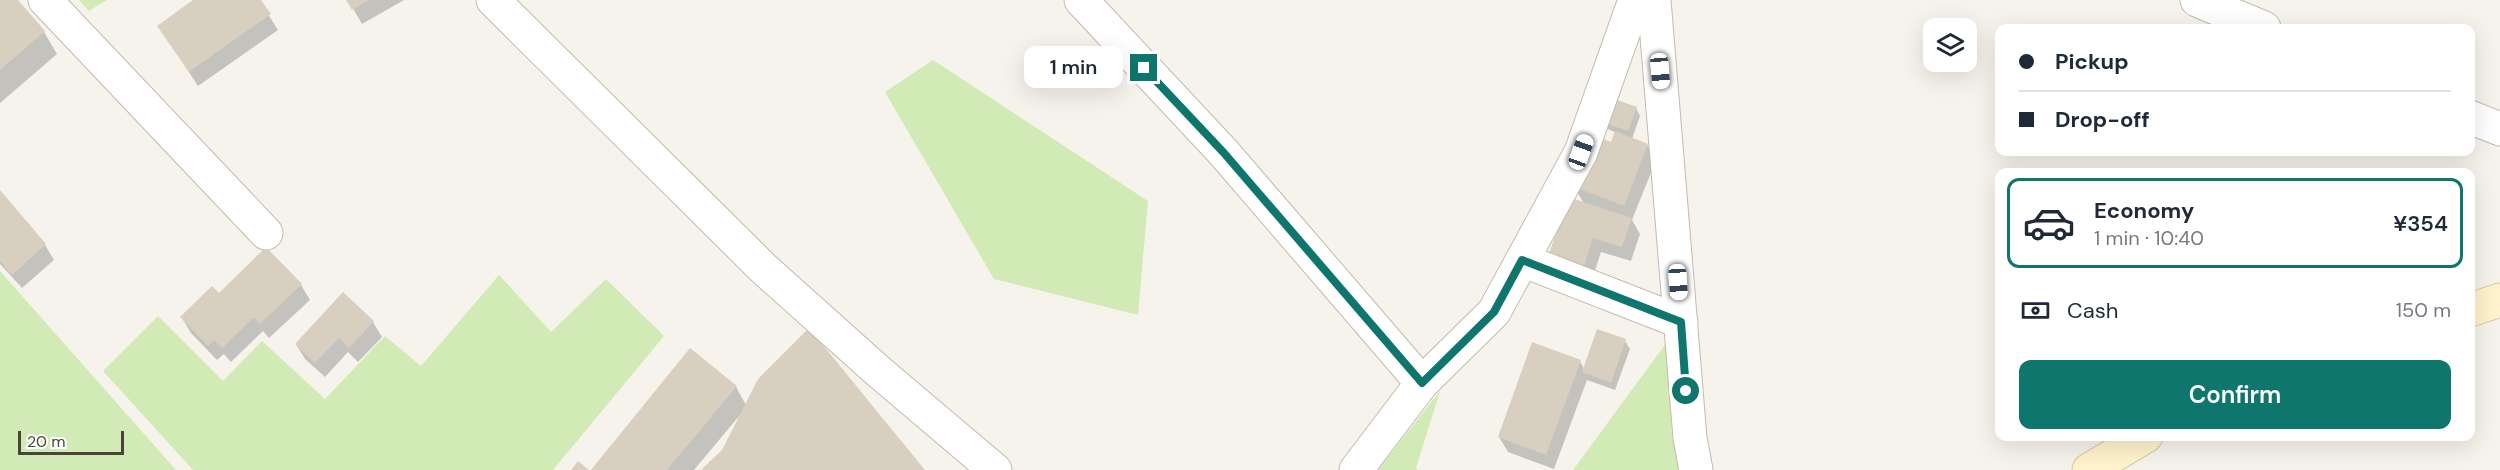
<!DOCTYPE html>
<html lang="en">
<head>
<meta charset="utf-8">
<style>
	:root { --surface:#fff; --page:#f2f2f3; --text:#1f2937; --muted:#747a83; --line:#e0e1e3; --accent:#0f766e }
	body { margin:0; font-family:"DM Sans",sans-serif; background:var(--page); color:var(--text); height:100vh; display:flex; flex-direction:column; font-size:22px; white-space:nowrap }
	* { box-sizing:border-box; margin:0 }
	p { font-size:20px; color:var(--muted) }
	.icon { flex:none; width:33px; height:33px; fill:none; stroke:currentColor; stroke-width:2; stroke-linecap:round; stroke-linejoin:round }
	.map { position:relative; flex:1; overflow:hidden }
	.details { position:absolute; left:1995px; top:168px; width:480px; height:273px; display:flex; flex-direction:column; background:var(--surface); border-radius:12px; box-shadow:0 6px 24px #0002 }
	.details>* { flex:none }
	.guide { position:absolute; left:1995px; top:24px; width:480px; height:132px; border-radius:12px; box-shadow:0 6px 24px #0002; display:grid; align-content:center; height:132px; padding:0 24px; background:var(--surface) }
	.fabs { position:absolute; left:1923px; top:18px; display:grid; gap:12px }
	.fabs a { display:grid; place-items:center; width:54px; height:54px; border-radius:12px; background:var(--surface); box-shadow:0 6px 24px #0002; font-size:30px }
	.scale { position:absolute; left:18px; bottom:15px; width:106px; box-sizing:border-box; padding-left:6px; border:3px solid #4b4439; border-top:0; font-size:16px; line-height:21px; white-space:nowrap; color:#4b4439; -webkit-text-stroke:4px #fff; paint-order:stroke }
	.end { position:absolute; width:27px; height:27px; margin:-14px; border:8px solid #0f766e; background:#fff; box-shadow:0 0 0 3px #fff }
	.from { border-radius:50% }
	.bubble { position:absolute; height:42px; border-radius:12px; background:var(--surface); box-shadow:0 6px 24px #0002; font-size:20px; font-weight:600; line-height:42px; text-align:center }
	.car { position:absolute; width:18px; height:36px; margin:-18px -9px; border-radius:8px; box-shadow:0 0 4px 2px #0007; background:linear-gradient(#fff 24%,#345 0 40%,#fff 0 76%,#345 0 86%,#fff 0) }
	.guide b { display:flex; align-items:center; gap:21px; height:57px; font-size:22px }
	.guide b+b { border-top:2px solid var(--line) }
	.guide i { width:15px; height:15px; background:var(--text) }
	ul { padding:10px 0 0; list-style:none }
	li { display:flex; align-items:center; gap:18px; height:90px; margin:0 12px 9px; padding:0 12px; border:3px solid transparent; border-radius:12px }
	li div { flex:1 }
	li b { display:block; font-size:22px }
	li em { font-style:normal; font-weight:600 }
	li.active { border-color:var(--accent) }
	li>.icon { width:54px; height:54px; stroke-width:1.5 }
	.pay { display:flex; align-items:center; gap:15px; height:66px; padding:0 24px; font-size:22px }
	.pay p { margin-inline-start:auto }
	.button { display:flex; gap:12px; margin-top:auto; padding:12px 24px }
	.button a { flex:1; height:69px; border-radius:12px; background:var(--accent); color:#fff; font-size:24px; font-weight:600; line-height:69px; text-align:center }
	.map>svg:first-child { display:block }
</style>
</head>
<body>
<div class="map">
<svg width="2500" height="470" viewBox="0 0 2500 470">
	<rect width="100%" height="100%" fill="#f6f3ec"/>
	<path fill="#d2eab5" d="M 79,0 L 107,0 L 89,11 Z
		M 933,60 L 1148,201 L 1138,315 L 994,279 L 885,92 Z
		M 0,271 L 176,470 L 0,470 Z
		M 499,275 L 551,332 L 606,279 L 664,336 L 553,470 L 193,470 L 103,371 L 158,316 L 223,381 L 262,341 L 325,399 L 385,336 L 421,366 Z
		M 1667,342 L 1672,436 L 1679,470 L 1573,470 Z
		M 1440,391 L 1416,468 L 1418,470 L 1378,470 Z"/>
	<path fill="#0003" d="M 0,0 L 16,0 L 44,32 L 57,54 L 0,103 Z
		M 196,0 L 259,0 L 278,30 L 198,86 L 159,26 Z
		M 348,0 L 404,0 L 362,24 Z
		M 1636,108 L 1640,116 L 1632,139 L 1647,145 L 1656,160 L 1632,220 L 1640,234 L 1631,261 L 1601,252 L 1592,280 L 1559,269 L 1584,204 L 1574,186 L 1612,144 L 1616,133 L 1606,128 L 1601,120 Z
		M 0,192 L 45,245 L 54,260 L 22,288 L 0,264 Z
		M 266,249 L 301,285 L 310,300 L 269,338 L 263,331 L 231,362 L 224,354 L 217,360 L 191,333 L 182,318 L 219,295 Z
		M 343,294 L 373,322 L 382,337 L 358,362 L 348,352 L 325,377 L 305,359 L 296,344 Z
		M 1625,341 L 1630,349 L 1615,390 L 1587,380 L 1554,469 L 1508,452 L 1499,437 L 1580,361 L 1584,369 Z
		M 736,387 L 746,405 L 923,470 L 703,470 L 723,451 L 740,415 L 694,470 L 593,470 Z"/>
	<path fill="#d8cfc1" d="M 0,0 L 18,0 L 45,31 L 0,70 Z
		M 193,0 L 261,0 L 271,14 L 189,72 L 157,26 Z
		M 346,0 L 369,0 L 352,10 Z
		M 1608,97 L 1637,107 L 1628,131 L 1599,121 Z
		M 1615,131 L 1648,144 L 1624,206 L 1572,186 L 1593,135 L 1611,142 Z
		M 0,190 L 46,244 L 12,275 L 0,261 Z
		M 1568,197 L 1632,218 L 1622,247 L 1593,238 L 1584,266 L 1549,254 Z
		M 266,247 L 302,284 L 260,324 L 254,317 L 222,348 L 214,340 L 208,346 L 180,317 L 212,286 L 219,293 Z
		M 343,292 L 374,321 L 349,348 L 339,338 L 315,363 L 295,344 Z
		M 809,328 L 925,470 L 701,470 L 722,450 L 758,379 Z
		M 1597,329 L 1626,339 L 1611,383 L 1582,372 Z
		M 1532,342 L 1581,360 L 1546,455 L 1498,437 Z
		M 690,348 L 737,386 L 667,470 L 591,470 Z
		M 578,461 L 589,470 L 571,470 Z"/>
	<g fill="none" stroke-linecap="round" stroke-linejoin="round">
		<defs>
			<path id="street" d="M 45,0 L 266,233
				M 493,0 L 763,268 L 878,371 L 995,470
				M 1081,0 L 1224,153 L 1422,383
				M 1654,0 L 1690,438 L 1696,470
				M 2197,0 L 2264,28
				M 2470,117 L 2500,129
				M 1522,260 L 1681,322
				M 1356,470 L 1422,383 L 1494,312 L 1581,152 L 1635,0"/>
			<path id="secondary" d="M 2470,310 L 2500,300
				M 2089,470 L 2146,436"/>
		</defs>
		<use href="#street" stroke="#c2bbae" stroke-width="35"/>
		<use href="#secondary" stroke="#d6c79b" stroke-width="35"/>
		<use href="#street" stroke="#fff" stroke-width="33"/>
		<use href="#secondary" stroke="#fff3cd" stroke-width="33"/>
	</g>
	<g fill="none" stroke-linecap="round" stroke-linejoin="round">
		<path stroke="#0f766e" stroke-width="8" d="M 1144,68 L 1224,153 L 1422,383 L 1494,312 L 1522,260 L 1681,322 L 1686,391"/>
	</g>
</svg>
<div class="fabs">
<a><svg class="icon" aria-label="layers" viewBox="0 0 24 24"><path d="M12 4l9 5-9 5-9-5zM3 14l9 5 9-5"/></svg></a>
</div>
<div class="scale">20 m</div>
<i class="end from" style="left:1686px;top:391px"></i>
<i class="end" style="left:1144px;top:68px"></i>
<div class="bubble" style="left:1024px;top:46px;width:99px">1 min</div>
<i class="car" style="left:1660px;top:71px;rotate:175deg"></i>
<i class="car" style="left:1581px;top:152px;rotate:20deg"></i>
<i class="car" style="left:1678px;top:282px;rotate:176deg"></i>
<div class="guide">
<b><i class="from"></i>Pickup</b>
<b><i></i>Drop-off</b>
</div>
<section class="details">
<ul>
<li class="active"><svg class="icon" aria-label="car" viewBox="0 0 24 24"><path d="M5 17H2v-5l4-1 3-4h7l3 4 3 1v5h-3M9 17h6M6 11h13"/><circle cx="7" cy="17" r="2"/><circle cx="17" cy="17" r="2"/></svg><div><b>Economy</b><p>1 min · 10:40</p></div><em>¥354</em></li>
</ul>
<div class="pay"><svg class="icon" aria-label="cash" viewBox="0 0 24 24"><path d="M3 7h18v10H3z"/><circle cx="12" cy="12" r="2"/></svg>Cash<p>150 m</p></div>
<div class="button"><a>Confirm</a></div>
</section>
</div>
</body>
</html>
